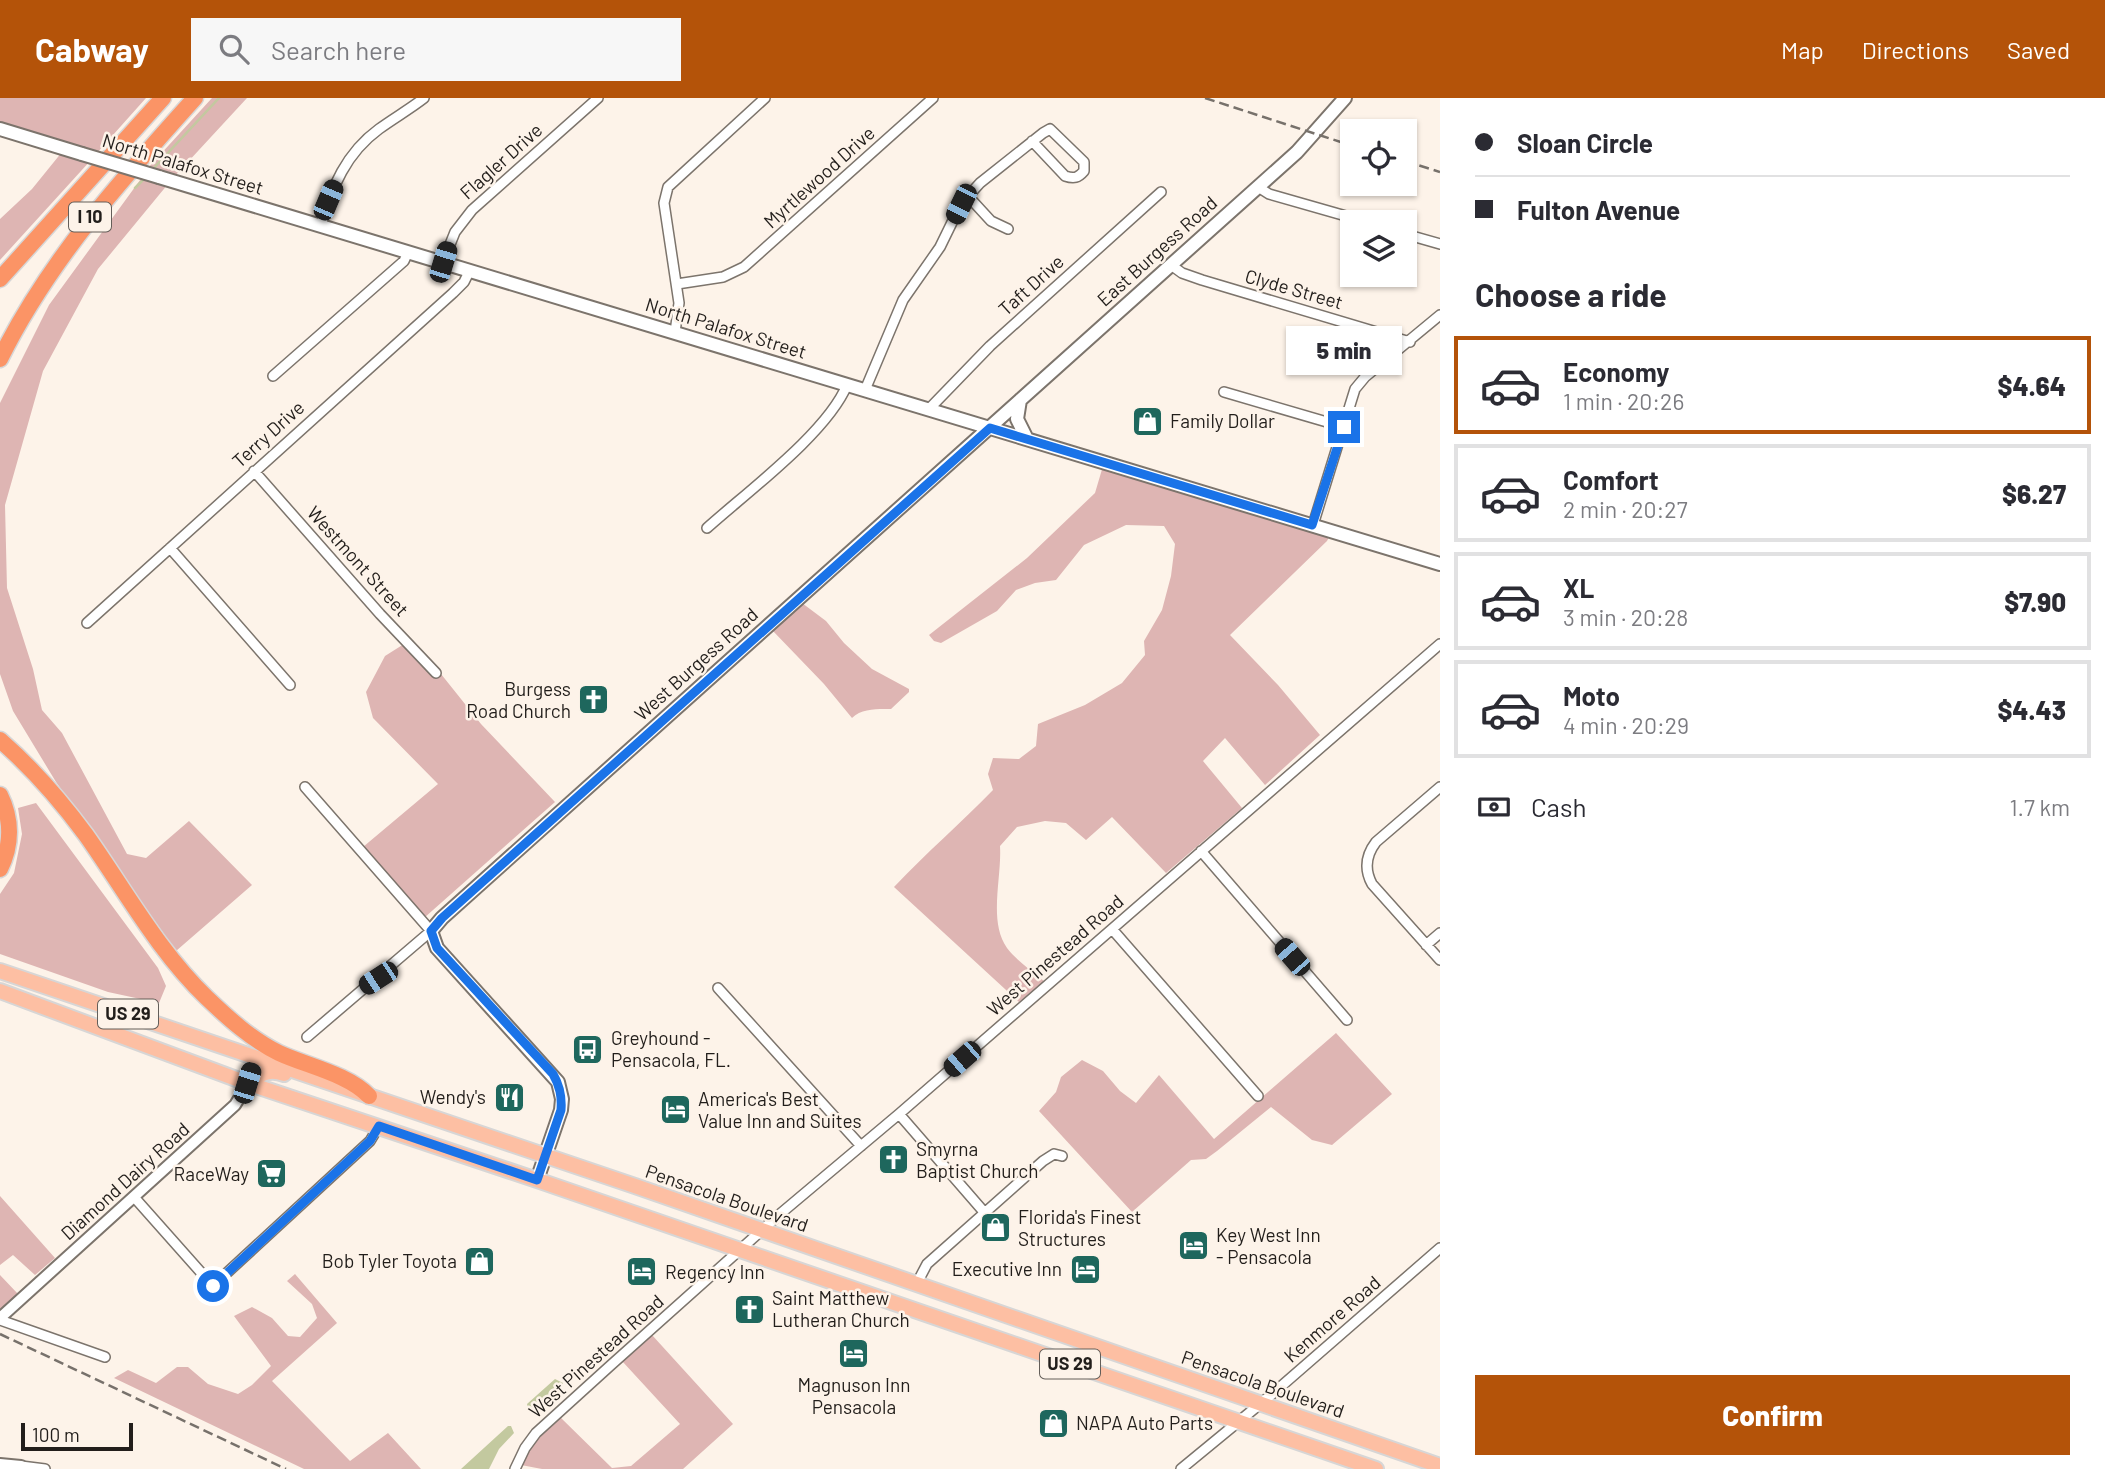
<!DOCTYPE html>
<html lang="en">
<head>
<meta charset="utf-8">
<style>
	:root { --surface:#fff; --page:#f7f7f7; --text:#2b2b33; --muted:#7c7c81; --line:#e1e1e2; --accent:#b45309 }
	body { margin:0; font-family:Barlow,sans-serif; background:var(--page); color:var(--text); height:100vh; display:flex; flex-direction:column; font-size:26px; white-space:nowrap }
	* { box-sizing:border-box; margin:0 }
	p { font-size:23px; color:var(--muted) }
	.icon { flex:none; width:38px; height:38px; fill:none; stroke:currentColor; stroke-width:2; stroke-linecap:round; stroke-linejoin:round }
	.map { position:relative; flex:1; overflow:hidden }
	.sheet { display:flex; flex-direction:column; background:var(--surface); width:665px }
	.sheet>* { flex:none }
	.hud { display:grid; align-content:center; height:154px; padding:0 35px; background:var(--surface) }
	.controls { position:absolute; left:1340px; top:21px; display:grid; gap:14px }
	.controls a { display:grid; place-items:center; width:77px; height:77px; border-radius:0px; background:var(--surface); box-shadow:0 2px 5px #0004; font-size:35px }
	.scale { position:absolute; left:21px; bottom:18px; width:112px; box-sizing:border-box; padding-left:7px; border:4px solid #221e1b; border-top:0; font-size:19px; line-height:24px; white-space:nowrap; color:#221e1b; -webkit-text-stroke:5px #fdf3e9; paint-order:stroke }
	.end { position:absolute; width:32px; height:32px; margin:-16px; border:9px solid #1a73e8; background:#fff; box-shadow:0 0 0 4px #fff }
	.from { border-radius:50% }
	.bubble { position:absolute; height:49px; border-radius:0px; background:var(--surface); box-shadow:0 2px 5px #0004; font-size:23px; font-weight:800; line-height:49px; text-align:center }
	.car { position:absolute; width:21px; height:42px; margin:-21px -10px; border-radius:9px; box-shadow:0 0 5px 2px #0007; background:linear-gradient(#222 24%,#8ab4d8 0 40%,#222 0 76%,#8ab4d8 0 86%,#222 0) }
	.hud b { display:flex; align-items:center; gap:24px; height:66px; font-size:26px }
	.hud b+b { border-top:2px solid var(--line) }
	.hud i { width:18px; height:18px; background:var(--text) }
	ul { padding:0; list-style:none }
	li { display:flex; align-items:center; gap:21px; height:98px; margin:0 14px 10px; padding:0 21px; border:4px solid var(--line); border-radius:0px }
	li div { flex:1 }
	li b { display:block; font-size:26px }
	li em { font-style:normal; font-weight:800 }
	li.on { border-color:var(--accent) }
	li>.icon { width:63px; height:63px; stroke-width:1.5 }
	h2 { padding:0 35px; font-size:32px; line-height:84px }
	.pay { display:flex; align-items:center; gap:18px; height:77px; padding:0 35px; font-size:26px }
	.pay p { margin-inline-start:auto }
	.button { display:flex; gap:14px; margin-top:auto; padding:14px 35px }
	.button a { flex:1; height:80px; border-radius:0px; background:var(--accent); color:#fff; font-size:28px; font-weight:800; line-height:80px; text-align:center }
	header { display:flex; align-items:center; gap:42px; box-sizing:border-box; height:98px; padding:0 35px; background:var(--accent); color:#fff }
	header strong { font-size:33px }
	nav { display:flex; gap:38px; margin-inline-start:auto; font-size:24px }
	.search { width:490px; height:63px; background:var(--page); display:flex; align-items:center; gap:18px; box-sizing:border-box; padding:0 24px; border-radius:0px; color:var(--muted); font-size:26px }
	main { display:flex; flex:1; min-height:0 }
	.map>svg:first-child { display:block }
</style>
</head>
<body>
<header>
<strong>Cabway</strong>
<div class="search"><svg class="icon" aria-label="search" viewBox="0 0 24 24"><circle cx="10" cy="10" r="6"/><path d="M15 15l6 6"/></svg>Search here</div>
<nav><a>Map</a><a>Directions</a><a>Saved</a></nav>
</header>
<main>
<div class="map">
<svg width="1440" height="1371" viewBox="0 0 1440 1371">
	<rect width="100%" height="100%" fill="#fdf3e9"/>
	<path fill="#deb5b3" d="M 0,0 L 146,0 L 96,56 L 0,27 Z
		M 212,0 L 247,0 L 174,79 L 147,71 Z
		M 62,54 L 91,62 L 0,162 L 0,121 L 32,91 Z
		M 143,78 L 168,86 L 98,171 L 43,273 L 5,407 L 7,490 L 33,571 L 42,612 L 62,635 L 127,756 L 146,760 L 189,723 L 252,787 L 176,853 L 56,684 L 13,613 L 0,576 L 0,305 L 49,207 Z
		M 1103,368 L 1330,437 L 1327,443 L 1230,537 L 1278,587 L 1320,637 L 1265,687 L 1225,640 L 1203,663 L 1242,710 L 1166,775 L 1112,719 L 1086,742 L 1066,725 L 1045,723 L 1017,729 L 1000,748 C 1002,780 988,823 1007,850 C 1016,862 1032,873 1044,883 L 1019,904 L 894,789 C 926,755 961,725 993,692 L 988,676 L 993,660 L 1019,661 L 1036,648 L 1038,626 L 1085,607 L 1122,585 L 1145,557 L 1144,543 L 1162,512 L 1171,478 L 1175,446 L 1164,428 L 1126,427 L 1084,447 L 1056,482 L 1035,485 L 1016,492 L 997,513 L 941,545 L 934,543 L 929,537 L 1027,460 L 1095,395 Z
		M 802,505 L 826,523 L 844,545 L 872,571 L 909,591 L 909,594 L 891,611 C 878,611 862,610 852,620 L 824,586 L 772,532 Z
		M 404,546 L 436,580 L 441,576 L 481,626 L 555,704 L 424,820 L 363,749 L 438,686 L 373,620 L 366,594 L 385,558 Z
		M 36,705 L 158,870 L 166,888 L 159,905 L 108,894 L 0,856 L 0,796 L 14,775 L 22,736 L 18,710 Z
		M 1336,935 L 1392,996 L 1332,1047 L 1312,1042 L 1271,1009 L 1217,1053 L 1206,1061 L 1191,1062 L 1132,1114 L 1039,1013 L 1056,994 L 1061,979 L 1082,962 L 1103,973 L 1120,993 L 1136,1005 L 1159,977 L 1214,1041 Z
		M 0,1098 L 55,1160 L 35,1177 L 13,1157 L 0,1167 Z
		M 295,1176 L 337,1225 L 272,1283 L 350,1363 L 388,1335 L 421,1371 L 304,1371 L 114,1280 L 128,1272 L 156,1285 L 177,1269 L 188,1269 L 208,1286 L 238,1296 L 252,1287 L 271,1268 L 234,1218 L 252,1209 L 272,1220 L 288,1238 L 300,1239 L 317,1220 L 312,1206 L 287,1183 Z
		M 0,1177 L 18,1196 L 0,1211 Z
		M 652,1237 L 733,1326 L 683,1371 L 542,1371 L 521,1367 L 534,1345 L 560,1319 L 612,1370 L 631,1368 L 680,1326 L 622,1263 Z"/>
	<path fill="#c3c99f" d="M 555,1281 L 563,1285 C 558,1297 541,1314 529,1313 L 527,1306 Z
		M 508,1328 L 511,1328 L 514,1335 L 499,1351 L 489,1371 L 461,1371 Z"/>
	<g fill="none" stroke-linecap="round" stroke-linejoin="round">
		<path stroke="#c3c99f" stroke-width="2.5" d="M 152,72 L 219,0
			M 135,90 L 145,80"/>
		<defs>
			<path id="minor" d="M 1258,89 L 1269,96 L 1367,124
				M 968,98 L 991,123 L 1008,131
				M 321,127 C 332,89 346,55 379,31 C 394,20 410,11 424,0
				M 1405,136 L 1440,146
				M 443,164 L 455,134 L 472,112 L 598,0
				M 1171,167 L 1182,175 L 1202,182 L 1410,244
				M 677,186 L 723,179 L 744,169 L 933,0
				M 675,234 L 679,205 L 664,105 L 668,89 L 765,0
				M 273,278 L 404,163 L 408,154
				M 865,292 L 903,202 L 940,149 L 961,106 L 980,85 L 1043,35 L 1050,31 L 1084,64 L 1084,73 C 1078,80 1074,81 1065,78 L 1032,43
				M 1224,294 L 1344,329
				M 929,311 L 990,248 L 1161,94
				M 254,373 L 380,516 L 436,575
				M 1313,427 L 1355,291 L 1365,279 L 1440,217
				M 707,430 C 747,394 827,335 847,287
				M 170,450 L 290,587
				M 87,525 L 453,195 L 464,184 L 470,172
				M 305,689 L 431,833 L 307,939
				M 1440,689 L 1376,744 C 1366,757 1364,771 1372,786 L 1440,862
				M 1201,753 L 1347,922
				M 1112,831 L 1258,998
				M 1426,847 L 1440,835
				M 718,890 L 861,1048
				M 899,1016 L 984,1114
				M 134,1099 L 213,1188
				M 916,1187 L 927,1166 L 1043,1063 L 1054,1056 L 1062,1058
				M 205,1195 L 370,1043 L 379,1028
				M 0,1222 L 105,1259
				M 21,1368 L 45,1371
				M 515,1371 L 525,1350 L 536,1335 L 611,1267 L 780,1116 L 899,1016 L 1440,546
				M 1181,1371 L 1271,1297 L 1440,1150"/>
			<path id="tertiary" d="M 0,1220 L 235,1007 L 243,994 L 255,959
				M 0,1366 L 21,1368 L 20,1371"/>
			<path id="secondary" d="M 0,31 L 82,56
				M 159,79 L 1440,466
				M 1020,302 L 1017,321 L 1027,341
				M 537,1082 L 561,1012 L 562,1001 L 558,984 L 437,850 L 431,833 L 442,820 L 1297,54 L 1345,0"/>
			<path id="primary" d="M 0,873 L 635,1088 L 1440,1368
				M 0,893 L 247,985 L 537,1082 L 1376,1371
				M 247,985 C 260,977 268,970 284,976"/>
			<path id="motorway" d="M 0,181 L 163,0
				M 0,261 C 49,162 122,81 195,0
				M 0,642 C 32,670 61,703 86,737 C 125,792 158,853 207,900 C 228,920 252,942 279,955 C 307,968 348,976 369,998
				M 0,697 C 12,721 12,747 0,771"/>
		</defs>
		<use href="#minor" stroke="#7c746c" stroke-width="12"/>
		<use href="#tertiary" stroke="#7c746c" stroke-width="14"/>
		<use href="#secondary" stroke="#7c746c" stroke-width="16"/>
		<use href="#primary" stroke="#d7d6d6" stroke-width="18"/>
		<use href="#motorway" stroke="#d7d6d6" stroke-width="19"/>
		<use href="#minor" stroke="#fff" stroke-width="9"/>
		<use href="#tertiary" stroke="#fff" stroke-width="10"/>
		<use href="#secondary" stroke="#fff" stroke-width="12"/>
		<use href="#primary" stroke="#fdbfa3" stroke-width="14"/>
		<use href="#motorway" stroke="#fb9466" stroke-width="16"/>
		<path stroke="#77716b" stroke-width="2.5" stroke-dasharray="10 5" stroke-linecap="butt" d="M 1205,0 L 1353,48
			M 1405,63 L 1440,74
			M 0,1236 L 286,1371"/>
		<defs>
			<path id="secondary-bridge" d="M 82,56 L 159,79"/>
		</defs>
		<use href="#secondary-bridge" stroke="#7c746c" stroke-width="16" stroke-linecap="butt"/>
		<use href="#secondary-bridge" stroke="#fff" stroke-width="12"/>
	</g>
	<g fill="none" stroke-linecap="round" stroke-linejoin="round">
		<path stroke="#1a73e8" stroke-width="9" d="M 213,1188 L 370,1043 L 379,1028 L 537,1082 L 561,1012 C 562,998 560,988 553,976 L 437,850 L 431,833 L 442,820 L 990,330 L 1312,427 L 1344,329"/>
	</g>
	<defs>
		<symbol id="shop-square" viewBox="-11 -11 22 22"><rect x="-9" y="-9" width="18" height="18" rx="4" fill="#1e675d" stroke="#fdf3e9"/><path d="M-5-2.5h2.3a2.7 3.5 0 0 1 5.4 0H5L5.5 6h-11ZM-1.5-2.5h3a1.5 2.3 0 0 0-3 0Z" fill="#fff"/></symbol>
		<symbol id="church-square" viewBox="-11 -11 22 22"><rect x="-9" y="-9" width="18" height="18" rx="4" fill="#1e675d" stroke="#fdf3e9"/><path d="M-1.2-6h2.4v3.5h3.3v2.4h-3.3V6h-2.4V-.1h-3.3v-2.4h3.3Z" fill="#fff"/></symbol>
		<symbol id="bus-square" viewBox="-11 -11 22 22"><rect x="-9" y="-9" width="18" height="18" rx="4" fill="#1e675d" stroke="#fdf3e9"/><path d="M-5-6H5V4H4V6H2V4H-2V6H-4V4H-5ZM-3.5-4V0h7V-4ZM-3.5 1.2v1.5H-2V1.2ZM2 1.2v1.5H3.5V1.2Z" fill="#fff"/></symbol>
		<symbol id="restaurant-square" viewBox="-11 -11 22 22"><rect x="-9" y="-9" width="18" height="18" rx="4" fill="#1e675d" stroke="#fdf3e9"/><path d="M-5-6h1v4h1v-4h1v4h1v-4h1v5L-1.5 .5V6h-2V.5L-5-1ZM5-6V6H3V1.5H1.5Q1.5-4 5-6Z" fill="#fff"/></symbol>
		<symbol id="hotel-square" viewBox="-11 -11 22 22"><rect x="-9" y="-9" width="18" height="18" rx="4" fill="#1e675d" stroke="#fdf3e9"/><path d="M-6-4.5h1.5V1H6V5H4.5V3h-9V5H-6ZM-4 0a1.8 1.8 0 1 1 3.6 0ZM.5 0V-2.5h3Q6-2.5 6 0Z" fill="#fff"/></symbol>
		<symbol id="supermarket-square" viewBox="-11 -11 22 22"><rect x="-9" y="-9" width="18" height="18" rx="4" fill="#1e675d" stroke="#fdf3e9"/><path d="M-6-5.5h2.5l.6 2H6L4.5 2H-2.5L-4.4-4H-6ZM-1.5 3.2a1.3 1.3 0 1 0 .1 0ZM3 3.2a1.3 1.3 0 1 0 .1 0Z" fill="#fff"/></symbol>
	</defs>
	<g fill-rule="evenodd">
		<use href="#shop-square" x="1130" y="306" width="35" height="35"/>
		<use href="#church-square" x="576" y="584" width="35" height="35"/>
		<use href="#bus-square" x="570" y="934" width="35" height="35"/>
		<use href="#restaurant-square" x="492" y="982" width="35" height="35"/>
		<use href="#hotel-square" x="658" y="994" width="35" height="35"/>
		<use href="#church-square" x="876" y="1044" width="35" height="35"/>
		<use href="#supermarket-square" x="254" y="1058" width="35" height="35"/>
		<use href="#shop-square" x="978" y="1112" width="35" height="35"/>
		<use href="#hotel-square" x="1176" y="1130" width="35" height="35"/>
		<use href="#shop-square" x="462" y="1146" width="35" height="35"/>
		<use href="#hotel-square" x="1068" y="1154" width="35" height="35"/>
		<use href="#hotel-square" x="624" y="1156" width="35" height="35"/>
		<use href="#church-square" x="732" y="1194" width="35" height="35"/>
		<use href="#hotel-square" x="836" y="1238" width="35" height="35"/>
		<use href="#shop-square" x="1036" y="1308" width="35" height="35"/>
	</g>
	<g text-anchor="middle" stroke-width="5" stroke-linejoin="round" paint-order="stroke">
		<g fill="#fdf3e9" stroke="#645e59" stroke-width="2">
			<rect x="69" y="104.5" width="42" height="29" rx="5"/>
			<rect x="98" y="901.5" width="60" height="29" rx="5"/>
			<rect x="1040" y="1251.5" width="60" height="29" rx="5"/>
		</g>
		<g font-size="18" font-weight="bold" fill="#221e1b">
			<text x="90" y="125">I 10</text>
			<text x="128" y="922">US 29</text>
			<text x="1070" y="1272">US 29</text>
		</g>
		<g font-size="19" fill="#221e1b" stroke="#fdf3e9">
			<text transform="translate(501 63) rotate(-42)" y="7">Flagler Drive</text>
			<text transform="translate(183 66) rotate(17)" y="7">North Palafox Street</text>
			<text transform="translate(819 79) rotate(-42)" y="7">Myrtlewood Drive</text>
			<text transform="translate(1157 153) rotate(-42)" y="7">East Burgess Road</text>
			<text transform="translate(1031 187) rotate(-42)" y="7">Taft Drive</text>
			<text transform="translate(1294 191) rotate(16)" y="7">Clyde Street</text>
			<text transform="translate(726 230) rotate(17)" y="7">North Palafox Street</text>
			<text transform="translate(268 336) rotate(-42)" y="7">Terry Drive</text>
			<text transform="translate(358 463) rotate(48)" y="7">Westmont Street</text>
			<text transform="translate(696 566) rotate(-42)" y="7">West Burgess Road</text>
			<text transform="translate(1055 857) rotate(-41)" y="7">West Pinestead Road</text>
			<text transform="translate(125 1083) rotate(-42)" y="7">Diamond Dairy Road</text>
			<text transform="translate(727 1100) rotate(19)" y="7">Pensacola Boulevard</text>
			<text transform="translate(1332 1221) rotate(-41)" y="7">Kenmore Road</text>
			<text transform="translate(596 1258) rotate(-42)" y="7">West Pinestead Road</text>
			<text transform="translate(1263 1286) rotate(19)" y="7">Pensacola Boulevard</text>
		</g>
		<g font-size="19" fill="#221e1b" stroke="#fdf3e9" text-anchor="start">
			<text x="1170" y="330">Family Dollar</text>
			<text x="571" y="598" text-anchor="end">Burgess<tspan x="571" dy="22">Road Church</tspan></text>
			<text x="611" y="947">Greyhound -<tspan x="611" dy="22">Pensacola, FL.</tspan></text>
			<text x="486" y="1006" text-anchor="end">Wendy's</text>
			<text x="698" y="1008">America's Best<tspan x="698" dy="22">Value Inn and Suites</tspan></text>
			<text x="916" y="1058">Smyrna<tspan x="916" dy="22">Baptist Church</tspan></text>
			<text x="249" y="1083" text-anchor="end">RaceWay</text>
			<text x="1018" y="1126">Florida's Finest<tspan x="1018" dy="22">Structures</tspan></text>
			<text x="1216" y="1144">Key West Inn<tspan x="1216" dy="22">- Pensacola</tspan></text>
			<text x="457" y="1170" text-anchor="end">Bob Tyler Toyota</text>
			<text x="1062" y="1178" text-anchor="end">Executive Inn</text>
			<text x="665" y="1181">Regency Inn</text>
			<text x="772" y="1207">Saint Matthew<tspan x="772" dy="22">Lutheran Church</tspan></text>
			<text x="854" y="1294" text-anchor="middle">Magnuson Inn<tspan x="854" dy="22">Pensacola</tspan></text>
			<text x="1076" y="1332">NAPA Auto Parts</text>
		</g>
	</g>
</svg>
<div class="controls">
<a><svg class="icon" aria-label="locate" viewBox="0 0 24 24"><circle cx="12" cy="12" r="6"/><path d="M12 2v4M12 18v4M2 12h4M18 12h4"/></svg></a>
<a><svg class="icon" aria-label="layers" viewBox="0 0 24 24"><path d="M12 4l9 5-9 5-9-5zM3 14l9 5 9-5"/></svg></a>
</div>
<div class="scale">100 m</div>
<i class="end from" style="left:213px;top:1188px"></i>
<i class="end" style="left:1344px;top:329px"></i>
<div class="bubble" style="left:1286px;top:228px;width:116px">5 min</div>
<i class="car" style="left:328px;top:102px;rotate:23deg"></i>
<i class="car" style="left:961px;top:106px;rotate:206deg"></i>
<i class="car" style="left:443px;top:164px;rotate:17deg"></i>
<i class="car" style="left:1292px;top:859px;rotate:319deg"></i>
<i class="car" style="left:378px;top:880px;rotate:237deg"></i>
<i class="car" style="left:962px;top:961px;rotate:229deg"></i>
<i class="car" style="left:247px;top:985px;rotate:17deg"></i>
</div>
<section class="sheet">
<div class="hud">
<b><i class="from"></i>Sloan Circle</b>
<b><i></i>Fulton Avenue</b>
</div>
<h2>Choose a ride</h2>
<ul>
<li class="on"><svg class="icon" aria-label="car" viewBox="0 0 24 24"><path d="M5 17H2v-5l4-1 3-4h7l3 4 3 1v5h-3M9 17h6M6 11h13"/><circle cx="7" cy="17" r="2"/><circle cx="17" cy="17" r="2"/></svg><div><b>Economy</b><p>1 min · 20:26</p></div><em>$4.64</em></li>
<li><svg class="icon" aria-label="car" viewBox="0 0 24 24"><path d="M5 17H2v-5l4-1 3-4h7l3 4 3 1v5h-3M9 17h6M6 11h13"/><circle cx="7" cy="17" r="2"/><circle cx="17" cy="17" r="2"/></svg><div><b>Comfort</b><p>2 min · 20:27</p></div><em>$6.27</em></li>
<li><svg class="icon" aria-label="car" viewBox="0 0 24 24"><path d="M5 17H2v-5l4-1 3-4h7l3 4 3 1v5h-3M9 17h6M6 11h13"/><circle cx="7" cy="17" r="2"/><circle cx="17" cy="17" r="2"/></svg><div><b>XL</b><p>3 min · 20:28</p></div><em>$7.90</em></li>
<li><svg class="icon" aria-label="car" viewBox="0 0 24 24"><path d="M5 17H2v-5l4-1 3-4h7l3 4 3 1v5h-3M9 17h6M6 11h13"/><circle cx="7" cy="17" r="2"/><circle cx="17" cy="17" r="2"/></svg><div><b>Moto</b><p>4 min · 20:29</p></div><em>$4.43</em></li>
</ul>
<div class="pay"><svg class="icon" aria-label="cash" viewBox="0 0 24 24"><path d="M3 7h18v10H3z"/><circle cx="12" cy="12" r="2"/></svg>Cash<p>1.7 km</p></div>
<div class="button"><a>Confirm</a></div>
</section>
</main>
</body>
</html>
